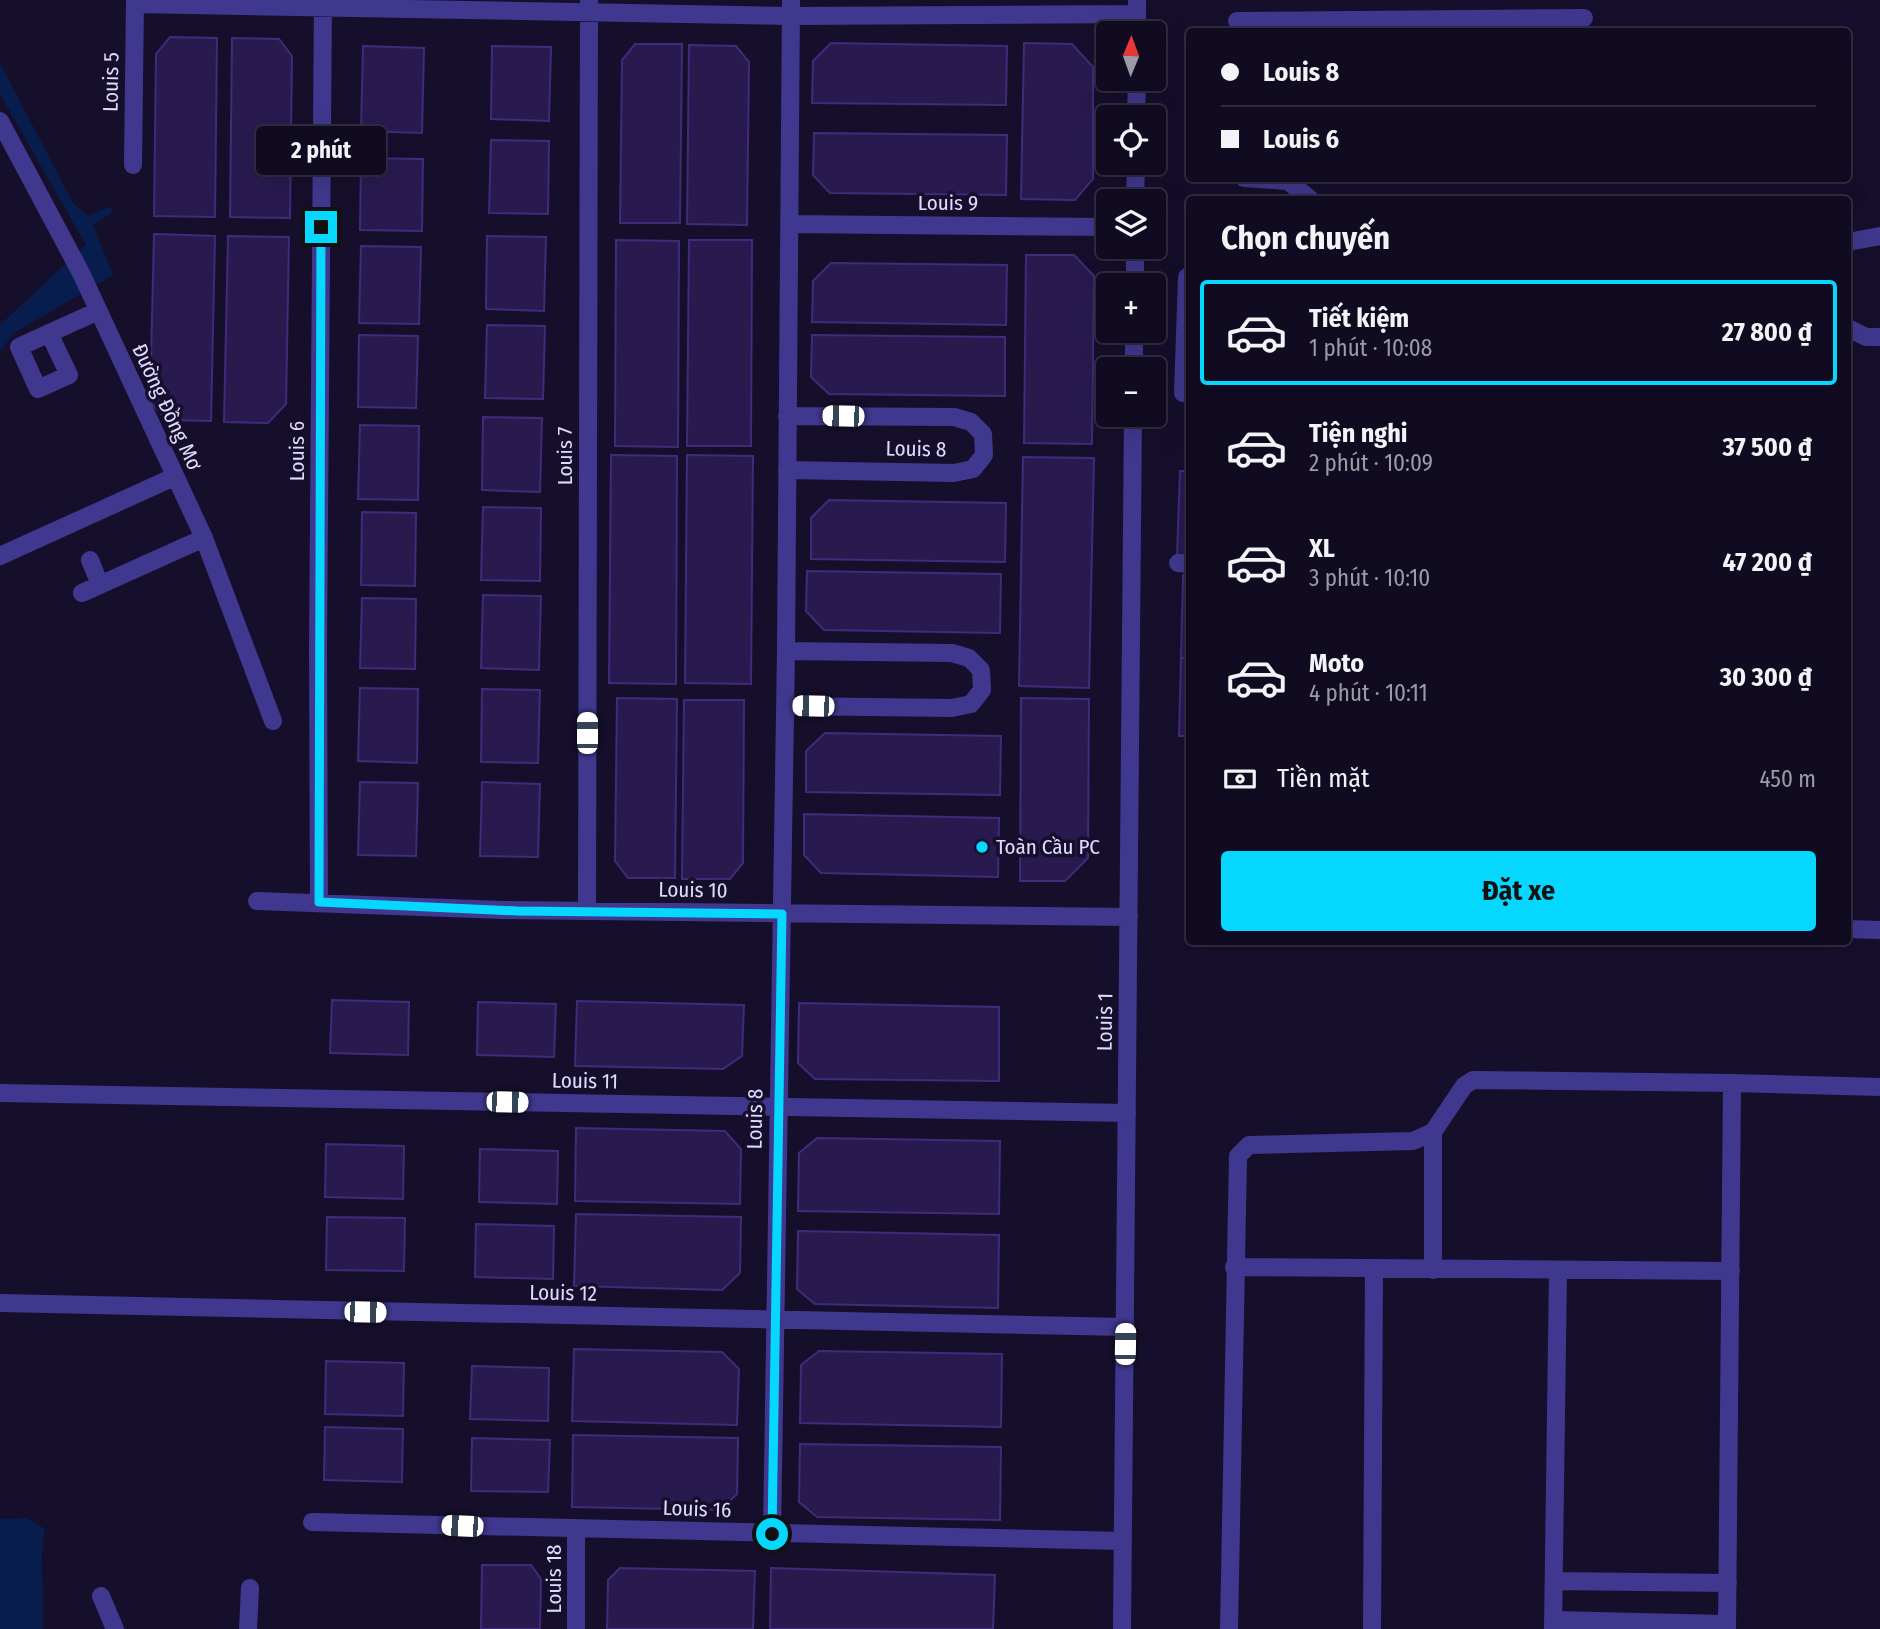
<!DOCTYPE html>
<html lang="vi">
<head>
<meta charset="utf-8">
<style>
	:root { --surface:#100b21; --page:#19142a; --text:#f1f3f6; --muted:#9c9ba5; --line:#302b3f; --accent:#06d7ff }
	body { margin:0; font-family:"Fira Sans Condensed",sans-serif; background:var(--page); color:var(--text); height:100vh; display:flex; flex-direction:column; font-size:26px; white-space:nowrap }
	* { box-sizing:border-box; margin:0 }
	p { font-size:23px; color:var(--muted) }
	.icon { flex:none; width:38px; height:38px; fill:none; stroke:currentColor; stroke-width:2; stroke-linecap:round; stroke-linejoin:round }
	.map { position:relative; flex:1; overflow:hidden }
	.drawer { position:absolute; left:1186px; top:196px; width:665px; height:749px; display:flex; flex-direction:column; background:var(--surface); border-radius:7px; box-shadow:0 7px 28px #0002,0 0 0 2px var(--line) }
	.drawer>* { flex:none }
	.guide { position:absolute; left:1186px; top:28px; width:665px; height:154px; border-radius:7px; box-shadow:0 7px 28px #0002,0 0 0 2px var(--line); display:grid; align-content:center; height:154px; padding:0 35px; background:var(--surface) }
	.needle { width:46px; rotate:1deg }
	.buttons { position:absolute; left:1096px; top:21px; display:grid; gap:14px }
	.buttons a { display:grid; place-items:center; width:70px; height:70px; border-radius:7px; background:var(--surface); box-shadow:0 7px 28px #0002,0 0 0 2px var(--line); font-size:35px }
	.end { position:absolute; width:32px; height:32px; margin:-16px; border:9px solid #06d7ff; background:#111; box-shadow:0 0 0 4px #111 }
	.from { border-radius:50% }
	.bubble { position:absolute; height:49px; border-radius:7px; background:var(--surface); box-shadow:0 7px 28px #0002,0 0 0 2px var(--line); font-size:23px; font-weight:700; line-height:49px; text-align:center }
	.car { position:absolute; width:21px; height:42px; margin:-21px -10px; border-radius:9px; box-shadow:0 0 5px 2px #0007; background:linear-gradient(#fff 24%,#345 0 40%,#fff 0 76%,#345 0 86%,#fff 0) }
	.guide b { display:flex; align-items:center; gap:24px; height:66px; font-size:26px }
	.guide b+b { border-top:2px solid var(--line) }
	.guide i { width:18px; height:18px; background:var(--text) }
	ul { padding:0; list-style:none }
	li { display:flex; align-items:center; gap:21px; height:105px; margin:0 14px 10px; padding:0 21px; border:4px solid transparent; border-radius:7px }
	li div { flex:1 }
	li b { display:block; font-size:26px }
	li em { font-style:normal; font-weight:700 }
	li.current { border-color:var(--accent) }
	li>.icon { width:63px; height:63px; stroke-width:1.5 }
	h2 { padding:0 35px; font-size:32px; line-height:84px }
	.pay { display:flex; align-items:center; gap:18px; height:77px; padding:0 35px; font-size:26px }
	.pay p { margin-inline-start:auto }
	.primary-button { display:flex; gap:14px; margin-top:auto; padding:14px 35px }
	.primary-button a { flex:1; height:80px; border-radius:7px; background:var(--accent); color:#111; font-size:28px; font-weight:700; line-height:80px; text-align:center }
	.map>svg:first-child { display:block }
</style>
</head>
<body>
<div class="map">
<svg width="1880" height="1629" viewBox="0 0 1880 1629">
	<rect width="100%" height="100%" fill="#160f2c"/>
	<path fill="#071d4d" d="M 0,63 L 73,203 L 88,216 L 109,207 L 114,211 L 93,225 L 113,275 L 14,333 L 0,351 L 0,325 L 86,245 L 0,94 Z
		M 27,1518 L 45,1529 L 42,1552 L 43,1629 L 0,1629 L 0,1519 Z"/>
	<path fill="#281a4e" stroke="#402b7b" stroke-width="2" d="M 170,37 L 217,38 L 215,217 L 154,216 L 156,54 Z
		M 232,38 L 279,39 L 292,56 L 290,218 L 230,217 Z
		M 831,43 L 1007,46 L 1006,105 L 812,103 L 813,61 Z
		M 1024,43 L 1072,44 L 1093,67 L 1093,179 L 1075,200 L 1021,199 Z
		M 635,44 L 682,44 L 680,223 L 620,223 L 622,60 Z
		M 689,45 L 736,46 L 749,62 L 747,225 L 687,224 Z
		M 363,46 L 424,48 L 422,133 L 361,131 Z
		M 492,46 L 551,47 L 549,121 L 491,119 Z
		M 814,133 L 1007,135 L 1006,195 L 830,193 L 813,175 Z
		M 491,140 L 549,141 L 548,214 L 489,213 Z
		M 361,158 L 423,159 L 422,231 L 360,230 Z
		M 154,234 L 215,236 L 211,421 L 167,420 L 150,402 Z
		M 228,236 L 289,237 L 286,404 L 268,423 L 224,422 Z
		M 487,236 L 546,237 L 544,311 L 486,309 Z
		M 616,240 L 679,241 L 678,447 L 615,446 Z
		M 689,240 L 752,240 L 751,446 L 687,446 Z
		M 361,246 L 421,247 L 419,324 L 359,323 Z
		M 1026,255 L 1074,255 L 1094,276 L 1092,444 L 1024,443 Z
		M 831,263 L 1007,265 L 1006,325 L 812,322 L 813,281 Z
		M 487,325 L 545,326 L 543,399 L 485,398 Z
		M 359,335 L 418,336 L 416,408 L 358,407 Z
		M 812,335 L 1005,337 L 1005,396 L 829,394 L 811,377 Z
		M 483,417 L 542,418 L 540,492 L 482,490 Z
		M 360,425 L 419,426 L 418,500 L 358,499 Z
		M 611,455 L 677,456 L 676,684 L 609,683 Z
		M 687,455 L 753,456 L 751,684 L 685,683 Z
		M 1023,457 L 1094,458 L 1089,688 L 1019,686 Z
		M 1180,471 L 1190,471 L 1190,555 L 1177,555 Z
		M 829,500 L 1006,503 L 1005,562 L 811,559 L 811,518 Z
		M 483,507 L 541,508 L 540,581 L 481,580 Z
		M 362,512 L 416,513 L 415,586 L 361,585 Z
		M 807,571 L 1001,574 L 1000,633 L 824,630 L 806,611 Z
		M 1183,575 L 1190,575 L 1190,658 L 1181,658 Z
		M 483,595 L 541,596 L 539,670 L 481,668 Z
		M 362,598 L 416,599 L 415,669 L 360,668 Z
		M 1181,658 L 1190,658 L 1190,736 L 1179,736 Z
		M 360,688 L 418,689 L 417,763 L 358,761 Z
		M 482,689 L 540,690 L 538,763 L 481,762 Z
		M 617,698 L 677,699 L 675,878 L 628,878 L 615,861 Z
		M 1021,698 L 1089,699 L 1088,858 L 1065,881 L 1020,881 Z
		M 684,700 L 744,700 L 743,863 L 730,879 L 682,879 Z
		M 825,733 L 1001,736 L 1000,795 L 806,792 L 806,751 Z
		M 360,782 L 418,783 L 416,856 L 358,855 Z
		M 482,782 L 540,784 L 538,857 L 480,856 Z
		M 804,814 L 999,818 L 998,877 L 821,873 L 804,855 Z
		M 332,1000 L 409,1002 L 408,1055 L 330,1053 Z
		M 577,1001 L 744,1005 L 742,1056 L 723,1069 L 575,1066 Z
		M 478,1002 L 556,1004 L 554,1057 L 477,1055 Z
		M 799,1003 L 999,1007 L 999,1081 L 815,1079 L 798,1063 Z
		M 576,1128 L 725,1131 L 741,1149 L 740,1204 L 575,1201 Z
		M 817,1138 L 1000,1141 L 999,1214 L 798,1211 L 799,1153 Z
		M 326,1144 L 404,1146 L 403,1199 L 325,1197 Z
		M 480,1149 L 558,1151 L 557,1204 L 479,1202 Z
		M 576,1214 L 741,1217 L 740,1273 L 722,1290 L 574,1286 Z
		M 327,1217 L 405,1218 L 404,1271 L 326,1270 Z
		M 476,1224 L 554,1226 L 553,1279 L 475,1277 Z
		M 798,1231 L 999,1235 L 998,1308 L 815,1304 L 797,1289 Z
		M 574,1349 L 722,1352 L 739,1369 L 737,1425 L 572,1421 Z
		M 819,1351 L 1002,1354 L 1001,1427 L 800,1423 L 801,1365 Z
		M 326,1361 L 404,1363 L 403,1416 L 325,1414 Z
		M 472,1366 L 549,1368 L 548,1421 L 470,1419 Z
		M 325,1427 L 403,1429 L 402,1482 L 324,1480 Z
		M 573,1435 L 738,1438 L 737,1494 L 720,1510 L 572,1507 Z
		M 472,1438 L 550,1440 L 548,1492 L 471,1491 Z
		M 800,1444 L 1001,1447 L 1000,1520 L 817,1517 L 799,1502 Z
		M 482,1565 L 531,1565 L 541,1579 L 540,1629 L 481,1629 Z
		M 620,1568 L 755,1571 L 753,1629 L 607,1629 L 608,1580 Z
		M 771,1568 L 995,1575 L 993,1629 L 770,1629 Z"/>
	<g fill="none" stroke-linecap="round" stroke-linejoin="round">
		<path stroke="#40388e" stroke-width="18" d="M 135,4 L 790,16 L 1137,14
			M 1237,21 L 1584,18
			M 1137,33 L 1137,0
			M 1136,117 L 1137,79
			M 0,121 L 81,273 L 204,538 L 273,721
			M 133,165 L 135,0
			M 1244,178 L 1288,181 L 1311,200
			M 1135,201 L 1136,163
			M 789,224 L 1108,227
			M 1848,242 L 1880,236
			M 1187,277 L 1183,393 L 1190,393
			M 1135,285 L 1135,247
			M 1848,328 L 1866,337 L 1880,337
			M 49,333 L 69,375 L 38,389 L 19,347 L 98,311
			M 1134,369 L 1134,331
			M 787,470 L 954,473 L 973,469 L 984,455 L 983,434 L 971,422 L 954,417 L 787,416
			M 0,556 L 174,477
			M 90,560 L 100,585
			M 1178,563 L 1190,564
			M 82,593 L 204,538
			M 785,706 L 952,708 L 971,704 L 982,690 L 981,670 L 969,658 L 952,653 L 786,651
			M 257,901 L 503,910 L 1129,917
			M 319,902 L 318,648 L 323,0
			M 587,911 L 589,0
			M 1848,929 L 1880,930
			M 1732,1083 L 1880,1087
			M 0,1093 L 1127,1113
			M 1433,1132 L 1433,1270
			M 1234,1267 L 1731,1271
			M 0,1303 L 1125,1327
			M 312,1522 L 1123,1541
			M 576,1528 L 576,1629
			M 772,1533 L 786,651 L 791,0
			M 1554,1581 L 1728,1583
			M 101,1596 L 115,1629
			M 1553,1620 L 1727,1624
			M 248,1629 L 250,1588
			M 1122,1629 L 1133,415
			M 1229,1629 L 1238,1156 L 1249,1145 L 1413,1141 L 1433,1132 L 1464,1086 L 1473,1080 L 1732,1083 L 1727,1629
			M 1372,1629 L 1374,1269
			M 1553,1629 L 1558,1270"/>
	</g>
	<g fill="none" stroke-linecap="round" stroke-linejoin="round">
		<path stroke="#06d7ff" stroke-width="9" d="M 321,227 L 319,902 L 518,911 L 782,914 L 772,1534"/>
	</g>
	<circle fill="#06d7ff" stroke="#160f2c" stroke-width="2.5" cx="982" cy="847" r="7"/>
	<g text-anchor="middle" stroke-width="7" stroke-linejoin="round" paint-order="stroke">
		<g font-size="21" fill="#e1daff" stroke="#160f2c">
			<text transform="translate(111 82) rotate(-89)" y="7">Louis 5</text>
			<text x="948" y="210">Louis 9</text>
			<text transform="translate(167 407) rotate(65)" y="7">Đường Đồng Mơ</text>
			<text transform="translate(916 449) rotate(1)" y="7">Louis 8</text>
			<text transform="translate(297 451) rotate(-90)" y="7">Louis 6</text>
			<text transform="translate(565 456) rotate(-90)" y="7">Louis 7</text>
			<text transform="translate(693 890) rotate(1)" y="7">Louis 10</text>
			<text transform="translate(1105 1022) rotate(-89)" y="7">Louis 1</text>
			<text transform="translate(585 1081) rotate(1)" y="7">Louis 11</text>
			<text transform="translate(755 1119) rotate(-89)" y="7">Louis 8</text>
			<text transform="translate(563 1293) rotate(1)" y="7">Louis 12</text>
			<text transform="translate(697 1509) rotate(2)" y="7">Louis 16</text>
			<text transform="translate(554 1579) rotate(-90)" y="7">Louis 18</text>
		</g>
		<g font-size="21" fill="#e1daff" stroke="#160f2c" text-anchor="start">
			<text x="996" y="854">Toàn Cầu PC</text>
		</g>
	</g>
</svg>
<div class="buttons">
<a><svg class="needle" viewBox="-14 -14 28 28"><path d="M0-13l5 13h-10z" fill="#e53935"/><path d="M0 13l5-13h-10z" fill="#9c9ba5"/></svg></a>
<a><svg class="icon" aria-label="locate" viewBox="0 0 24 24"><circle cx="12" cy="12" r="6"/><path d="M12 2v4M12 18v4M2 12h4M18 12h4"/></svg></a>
<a><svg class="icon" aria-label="layers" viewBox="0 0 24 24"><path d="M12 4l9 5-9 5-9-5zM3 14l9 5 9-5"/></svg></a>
<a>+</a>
<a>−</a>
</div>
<i class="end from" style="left:772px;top:1534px"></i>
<i class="end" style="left:321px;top:227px"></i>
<div class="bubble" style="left:256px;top:126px;width:130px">2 phút</div>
<i class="car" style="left:843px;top:416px;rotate:271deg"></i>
<i class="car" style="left:813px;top:706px;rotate:271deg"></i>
<i class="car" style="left:587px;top:733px;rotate:0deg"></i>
<i class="car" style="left:507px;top:1102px;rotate:91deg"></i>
<i class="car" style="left:365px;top:1312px;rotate:91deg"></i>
<i class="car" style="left:1125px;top:1344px;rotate:1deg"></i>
<i class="car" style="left:462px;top:1526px;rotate:272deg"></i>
<div class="guide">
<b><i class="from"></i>Louis 8</b>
<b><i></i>Louis 6</b>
</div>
<section class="drawer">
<h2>Chọn chuyến</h2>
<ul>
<li class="current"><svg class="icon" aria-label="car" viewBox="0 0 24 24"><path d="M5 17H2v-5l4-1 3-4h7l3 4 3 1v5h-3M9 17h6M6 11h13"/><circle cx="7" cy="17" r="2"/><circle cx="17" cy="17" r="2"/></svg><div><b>Tiết kiệm</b><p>1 phút · 10:08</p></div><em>27 800 ₫</em></li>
<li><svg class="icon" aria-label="car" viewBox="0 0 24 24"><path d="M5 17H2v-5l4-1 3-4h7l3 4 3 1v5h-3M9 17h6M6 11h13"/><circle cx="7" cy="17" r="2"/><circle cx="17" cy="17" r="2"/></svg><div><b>Tiện nghi</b><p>2 phút · 10:09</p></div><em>37 500 ₫</em></li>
<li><svg class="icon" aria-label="car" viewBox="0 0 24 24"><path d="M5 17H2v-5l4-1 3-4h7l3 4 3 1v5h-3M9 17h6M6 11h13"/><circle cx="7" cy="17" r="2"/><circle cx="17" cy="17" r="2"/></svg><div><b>XL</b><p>3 phút · 10:10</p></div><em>47 200 ₫</em></li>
<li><svg class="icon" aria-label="car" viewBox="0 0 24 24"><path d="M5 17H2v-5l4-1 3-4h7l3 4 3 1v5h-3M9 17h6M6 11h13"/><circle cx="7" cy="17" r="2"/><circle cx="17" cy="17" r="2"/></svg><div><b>Moto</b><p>4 phút · 10:11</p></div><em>30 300 ₫</em></li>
</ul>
<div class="pay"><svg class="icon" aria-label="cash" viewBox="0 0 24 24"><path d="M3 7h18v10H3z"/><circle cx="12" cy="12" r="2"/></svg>Tiền mặt<p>450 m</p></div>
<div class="primary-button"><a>Đặt xe</a></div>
</section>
</div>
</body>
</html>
